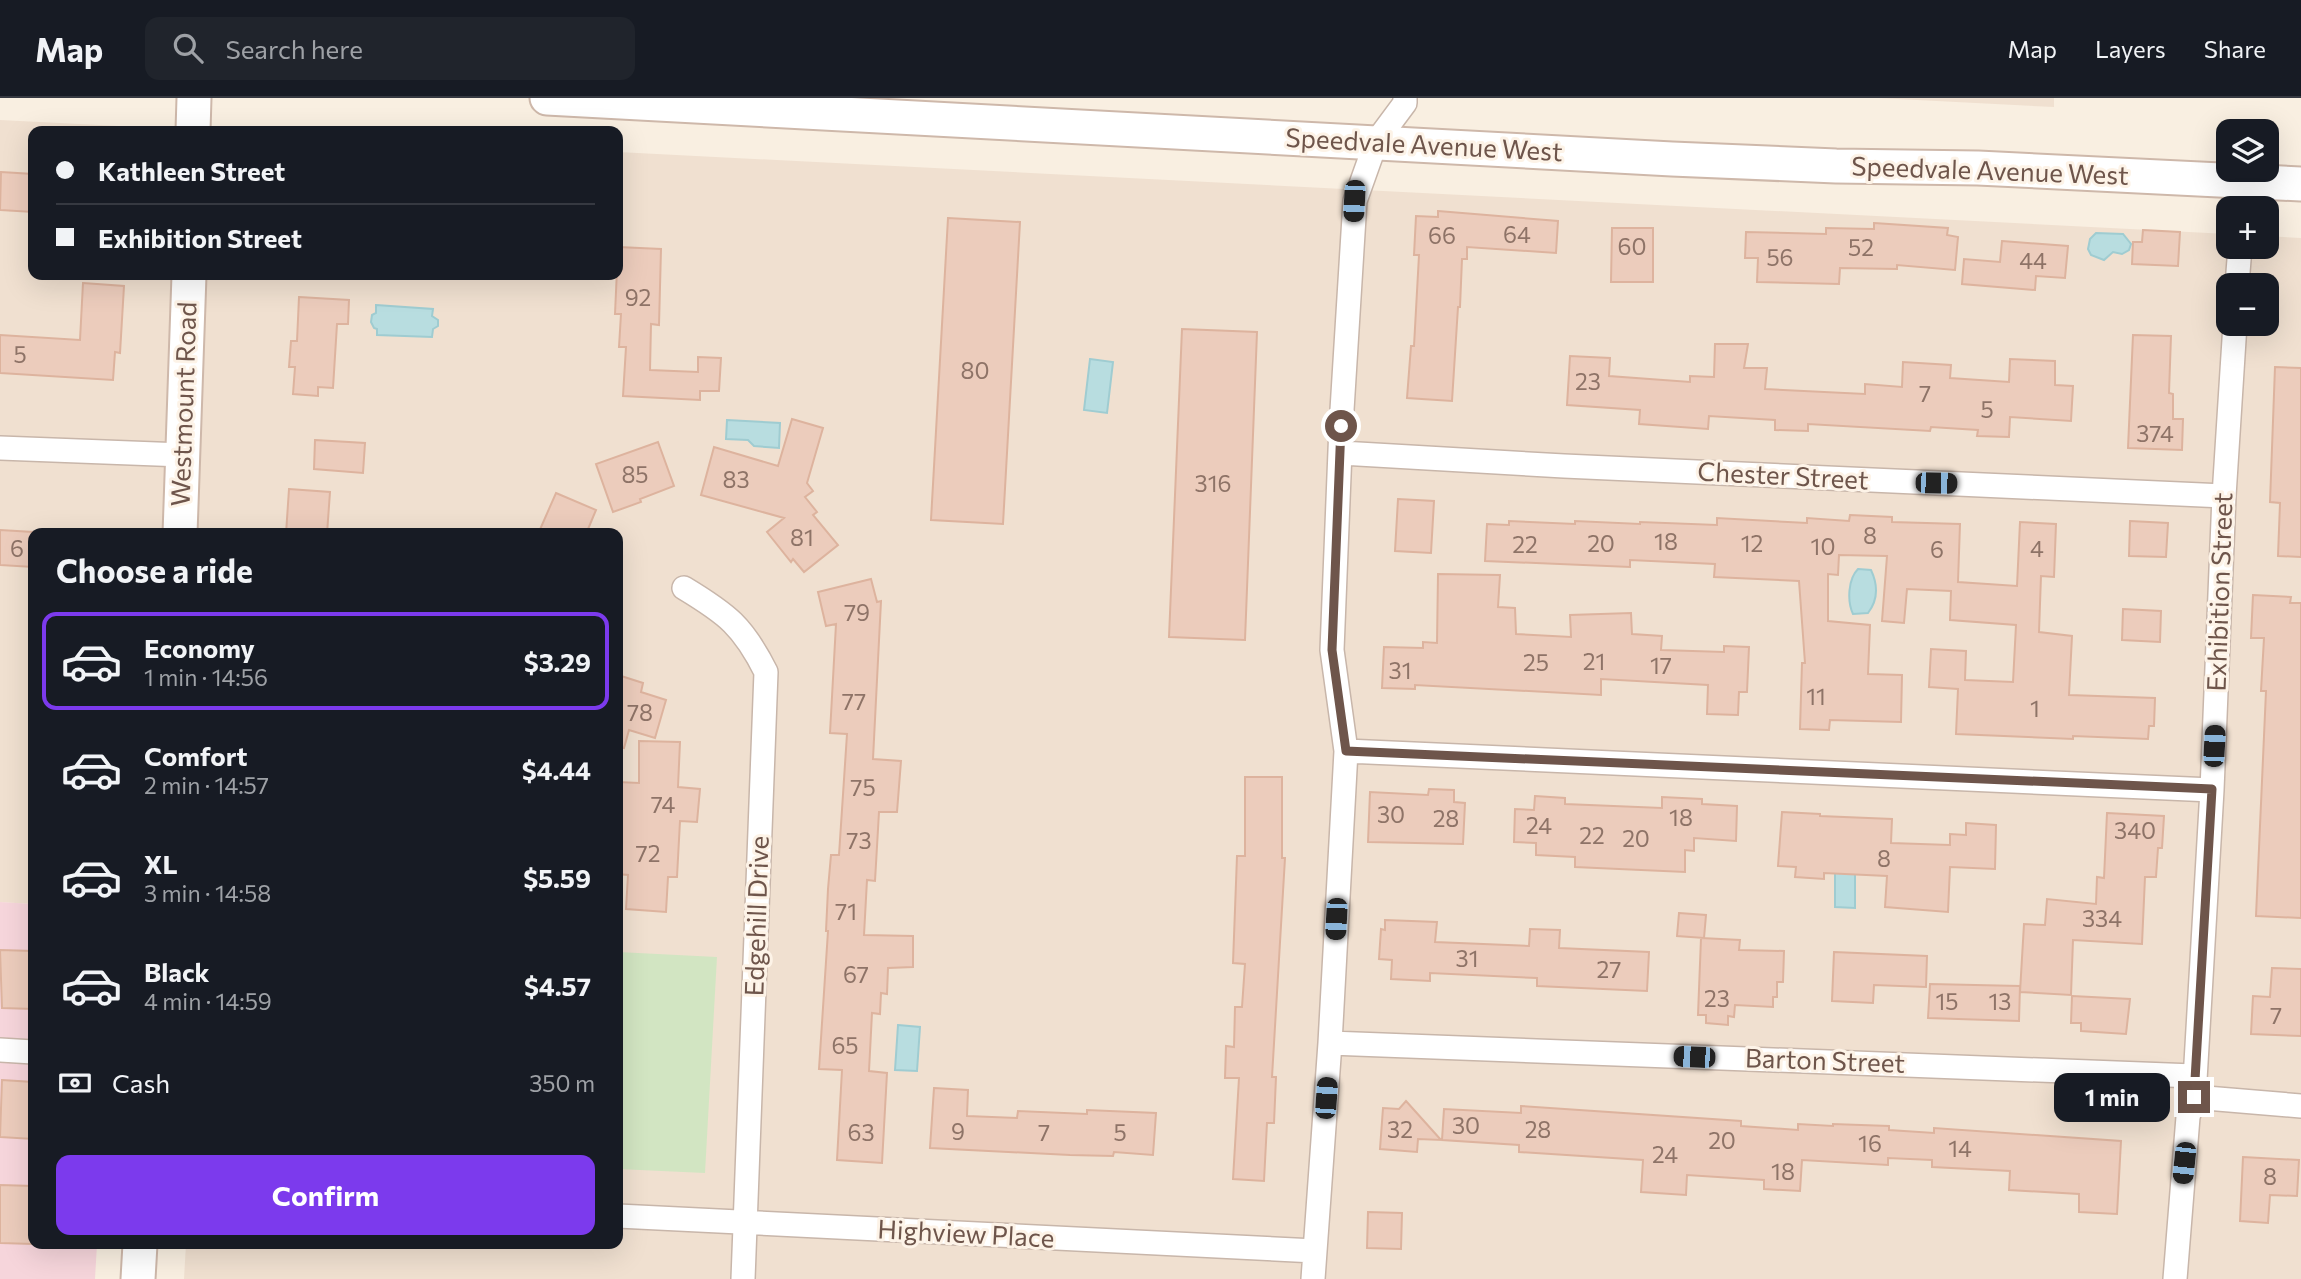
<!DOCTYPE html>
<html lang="en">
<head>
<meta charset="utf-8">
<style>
	:root { --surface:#171b24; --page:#20242c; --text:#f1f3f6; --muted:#9ea1a6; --line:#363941; --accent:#7c3aed }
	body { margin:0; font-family:Commissioner,sans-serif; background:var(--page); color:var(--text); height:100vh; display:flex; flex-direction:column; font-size:26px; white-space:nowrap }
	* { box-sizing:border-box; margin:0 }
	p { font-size:23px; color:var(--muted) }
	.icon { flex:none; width:38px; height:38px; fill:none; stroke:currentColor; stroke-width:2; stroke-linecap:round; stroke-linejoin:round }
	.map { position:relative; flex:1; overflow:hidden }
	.details { position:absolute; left:28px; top:430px; width:595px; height:721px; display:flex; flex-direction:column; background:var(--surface); border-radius:14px; box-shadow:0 7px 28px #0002 }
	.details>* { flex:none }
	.hud { position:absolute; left:28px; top:28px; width:595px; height:154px; border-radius:14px; box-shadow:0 7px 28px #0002; display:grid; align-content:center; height:154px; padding:0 28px; background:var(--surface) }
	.buttons { position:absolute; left:2216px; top:21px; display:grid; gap:14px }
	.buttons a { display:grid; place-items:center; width:63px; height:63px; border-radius:14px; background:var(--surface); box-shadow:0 7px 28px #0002; font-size:35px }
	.end { position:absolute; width:32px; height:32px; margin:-16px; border:9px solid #6e554b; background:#fff; box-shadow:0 0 0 4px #fff }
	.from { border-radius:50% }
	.bubble { position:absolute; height:49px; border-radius:14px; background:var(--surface); box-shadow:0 7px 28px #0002; font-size:23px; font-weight:700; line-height:49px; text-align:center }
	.car { position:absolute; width:21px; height:42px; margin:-21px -10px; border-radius:9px; box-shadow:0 0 5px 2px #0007; background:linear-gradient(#222 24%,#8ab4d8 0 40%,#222 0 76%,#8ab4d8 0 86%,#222 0) }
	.hud b { display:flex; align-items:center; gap:24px; height:66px; font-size:26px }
	.hud b+b { border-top:2px solid var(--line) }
	.hud i { width:18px; height:18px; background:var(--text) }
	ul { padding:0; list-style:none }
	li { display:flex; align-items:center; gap:21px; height:98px; margin:0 14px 10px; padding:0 14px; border:4px solid transparent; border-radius:14px }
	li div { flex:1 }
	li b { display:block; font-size:26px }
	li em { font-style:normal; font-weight:700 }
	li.active { border-color:var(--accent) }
	li>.icon { width:63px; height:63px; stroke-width:1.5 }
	h2 { padding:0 28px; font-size:32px; line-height:84px }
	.pay { display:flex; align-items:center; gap:18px; height:77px; padding:0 28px; font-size:26px }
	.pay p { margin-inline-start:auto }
	.cta { display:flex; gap:14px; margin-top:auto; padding:14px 28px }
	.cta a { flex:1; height:80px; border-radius:14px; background:var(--accent); color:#fff; font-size:28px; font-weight:700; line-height:80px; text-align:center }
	header { display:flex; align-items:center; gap:42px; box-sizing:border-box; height:98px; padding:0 35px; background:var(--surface); border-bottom:2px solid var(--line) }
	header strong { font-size:33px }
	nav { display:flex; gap:38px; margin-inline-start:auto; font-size:24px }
	.search { width:490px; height:63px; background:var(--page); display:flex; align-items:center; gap:18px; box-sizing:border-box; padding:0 24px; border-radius:14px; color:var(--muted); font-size:26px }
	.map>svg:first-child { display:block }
</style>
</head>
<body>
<header>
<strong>Map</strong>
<div class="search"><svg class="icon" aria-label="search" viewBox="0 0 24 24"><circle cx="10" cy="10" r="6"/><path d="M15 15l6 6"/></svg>Search here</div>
<nav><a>Map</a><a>Layers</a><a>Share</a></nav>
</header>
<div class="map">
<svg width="2301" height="1181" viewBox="0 0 2301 1181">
	<rect width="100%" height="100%" fill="#f9efe1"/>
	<path fill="#f0e0d0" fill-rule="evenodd" d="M 1878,0 L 2054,0 L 2054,9 Z
		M 0,22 L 218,33 L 33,33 L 33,177 L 618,177 L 618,54 L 2228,136 L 2228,149 L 2266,149 L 2266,138 L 2301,140 L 2301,1181 L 184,1181 L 186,1146 L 618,1146 L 618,436 L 33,436 L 33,806 L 0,804 ZM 2228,187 L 2266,187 L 2266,226 L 2228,226 Z"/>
	<path fill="#f6d5db" d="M 0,804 L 33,806 L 33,1146 L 97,1146 L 95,1181 L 0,1181 Z"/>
	<path fill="#d2e5c2" d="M 618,854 L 717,859 L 705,1075 L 618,1071 Z"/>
	<path fill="#b8dde0" stroke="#9fccd1" stroke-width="2" d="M 2096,135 L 2123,136 L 2131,146 L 2129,152 L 2122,156 L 2113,154 L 2104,162 L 2091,157 L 2088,151 L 2090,141 Z
		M 376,207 L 433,211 L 432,218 L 438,222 L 438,228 L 433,231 L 432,239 L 377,237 L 377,231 L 374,230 L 371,224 L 372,217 L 376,215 Z
		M 1090,261 L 1113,264 L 1107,315 L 1084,312 Z
		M 727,322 L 780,325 L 779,350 L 754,348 L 748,342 L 726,341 Z
		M 1858,471 L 1871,472 C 1878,487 1878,502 1868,515 L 1853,516 C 1847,503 1848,481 1858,471 Z
		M 1835,768 L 1855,768 L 1855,810 L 1835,809 Z
		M 898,927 L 920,929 L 917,973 L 895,972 Z"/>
	<path fill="#ecccbc" stroke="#ddb39e" stroke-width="2" d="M 1,74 L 33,76 L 33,114 L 0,112 Z
		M 1438,113 L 1558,123 L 1556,155 L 1467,149 L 1467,161 L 1462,161 L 1460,209 L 1458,209 L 1452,303 L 1407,300 L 1411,248 L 1414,248 L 1419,157 L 1414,157 L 1416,118 L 1438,119 Z
		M 948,120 L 1020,124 L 1003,426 L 931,422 Z
		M 1874,125 L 1948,130 L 1947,137 L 1958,139 L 1955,172 L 1897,167 L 1897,171 L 1840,170 L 1839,186 L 1757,184 L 1758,160 L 1745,160 L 1746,134 L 1826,136 L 1826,130 L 1874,131 Z
		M 1612,130 L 1653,130 L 1653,184 L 1611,184 Z
		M 2143,132 L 2180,134 L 2178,168 L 2132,166 L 2133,144 L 2142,144 Z
		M 2002,143 L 2068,148 L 2065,180 L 2036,178 L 2035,192 L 1962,186 L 1964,161 L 2000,164 Z
		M 618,149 L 661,151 L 659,227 L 651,226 L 650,272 L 698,274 L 698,259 L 721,260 L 719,293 L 700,293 L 700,302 L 623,298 L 626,249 L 619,249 L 621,216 L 615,216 Z
		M 83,185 L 124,188 L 120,255 L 115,254 L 113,282 L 0,275 L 0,237 L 80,242 Z
		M 299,199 L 349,202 L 348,226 L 337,226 L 333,290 L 318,289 L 318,298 L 293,296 L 295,269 L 289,269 L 291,243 L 297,243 Z
		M 1182,231 L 1257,234 L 1245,542 L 1169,539 Z
		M 2133,237 L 2171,238 L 2169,295 L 2173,296 L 2173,321 L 2183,321 L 2182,352 L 2128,350 Z
		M 1715,246 L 1748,246 L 1744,270 L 1767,270 L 1765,291 L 1865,296 L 1865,286 L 1902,289 L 1903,264 L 1951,267 L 1950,280 L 2009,284 L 2010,261 L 2055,263 L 2055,287 L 2073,288 L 2071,323 L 2010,319 L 2009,339 L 1977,338 L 1978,332 L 1931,329 L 1930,333 L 1808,326 L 1808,333 L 1775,332 L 1775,322 L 1709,318 L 1708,331 L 1639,326 L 1640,312 L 1567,307 L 1570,258 L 1610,260 L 1609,278 L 1690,284 L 1690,278 L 1714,279 Z
		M 2275,269 L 2301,270 L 2301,459 L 2278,458 L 2280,405 L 2270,404 Z
		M 792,321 L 823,330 L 807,385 L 813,393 L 805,399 L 817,414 L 813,417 L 838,447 L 804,474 L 793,461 L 791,464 L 767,434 L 784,420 L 701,397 L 714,349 L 778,368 Z
		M 315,342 L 365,345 L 363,375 L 314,371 Z
		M 658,344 L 674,388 L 640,401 L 641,404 L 613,414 L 596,366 Z
		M 289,391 L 330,394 L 327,436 L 286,436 Z
		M 556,395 L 596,412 L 586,436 L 538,436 Z
		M 1398,401 L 1434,403 L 1431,455 L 1395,453 Z
		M 1850,417 L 1892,419 L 1892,424 L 1960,426 L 1958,484 L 2017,488 L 2020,424 L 2056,426 L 2054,479 L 2041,478 L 2039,534 L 2072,538 L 2069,597 L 2155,600 L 2154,628 L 2149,628 L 2148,641 L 2073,638 L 2073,641 L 1956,636 L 1958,591 L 1929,589 L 1931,551 L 1966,553 L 1965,582 L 2013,584 L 2016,527 L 1950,522 L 1951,493 L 1907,491 L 1904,525 L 1882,523 L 1887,458 L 1839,457 L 1838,477 L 1828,476 L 1828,523 L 1870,527 L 1868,576 L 1902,577 L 1901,624 L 1830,622 L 1829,632 L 1800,631 L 1802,565 L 1805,565 L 1799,483 L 1714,479 L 1715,466 L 1630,462 L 1630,469 L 1485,463 L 1487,426 L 1509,427 L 1509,423 L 1575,426 L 1575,423 L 1640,426 L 1640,424 L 1717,427 L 1717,420 L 1807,425 L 1807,420 L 1849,423 Z
		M 2130,423 L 2168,425 L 2166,459 L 2129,458 Z
		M 0,432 L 33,434 L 33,469 L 0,467 Z
		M 1438,476 L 1500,477 L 1498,509 L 1515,510 L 1516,536 L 1571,539 L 1570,517 L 1631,515 L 1632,536 L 1662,538 L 1661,552 L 1724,554 L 1724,548 L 1749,549 L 1747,594 L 1739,594 L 1738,617 L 1707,616 L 1708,587 L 1601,581 L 1601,597 L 1415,587 L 1415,591 L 1382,590 L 1384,549 L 1423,550 L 1423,544 L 1437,545 Z
		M 871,481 L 877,504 L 881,503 L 873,661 L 901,663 L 897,714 L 879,714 L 875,783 L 867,782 L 864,837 L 913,838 L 913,869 L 888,870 L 887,896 L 881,895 L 880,916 L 872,915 L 869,973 L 887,975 L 882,1065 L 837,1062 L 842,972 L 819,971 L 828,833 L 826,833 L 828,791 L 831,757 L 839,757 L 847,636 L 830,635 L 836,526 L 826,528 L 818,494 Z
		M 2253,497 L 2291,499 L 2290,505 L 2301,505 L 2301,820 L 2256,818 L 2266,593 L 2261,593 L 2264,540 L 2251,540 Z
		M 2123,511 L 2161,513 L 2160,544 L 2122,542 Z
		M 618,577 L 643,585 L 641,594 L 666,602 L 655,640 L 629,632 L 624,650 L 618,649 Z
		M 639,643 L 680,644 L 678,689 L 700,691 L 697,724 L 680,723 L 677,779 L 668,779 L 666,814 L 626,811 L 628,777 L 618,776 L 618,684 L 639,685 Z
		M 1245,679 L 1282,679 L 1282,760 L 1285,760 L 1272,979 L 1276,979 L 1274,1025 L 1267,1025 L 1264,1083 L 1233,1081 L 1239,980 L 1225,980 L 1226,948 L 1234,949 L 1235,909 L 1242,909 L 1245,866 L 1233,865 L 1237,758 L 1245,758 Z
		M 1429,691 L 1454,692 L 1454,704 L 1465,705 L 1463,746 L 1368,744 L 1370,694 L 1428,697 Z
		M 1535,698 L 1565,700 L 1565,706 L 1662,710 L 1662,699 L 1702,701 L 1702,706 L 1737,708 L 1736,743 L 1694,740 L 1694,753 L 1685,752 L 1685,774 L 1575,769 L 1575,759 L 1536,757 L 1536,745 L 1514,744 L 1515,711 L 1534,712 Z
		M 1782,714 L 1820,716 L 1820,718 L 1892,721 L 1891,745 L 1950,747 L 1950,736 L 1966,737 L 1966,725 L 1996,727 L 1995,771 L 1950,769 L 1948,814 L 1885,809 L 1887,778 L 1824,775 L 1824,781 L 1795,779 L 1796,769 L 1778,768 Z
		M 2107,715 L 2164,718 L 2162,750 L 2158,750 L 2156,779 L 2145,779 L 2142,846 L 2073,842 L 2071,897 L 2020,894 L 2024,826 L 2045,827 L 2047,801 L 2096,806 L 2097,779 L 2104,780 Z
		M 1679,815 L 1706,817 L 1704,840 L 1677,838 Z
		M 1385,822 L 1437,824 L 1435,844 L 1529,848 L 1530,831 L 1560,832 L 1559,850 L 1649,854 L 1647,893 L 1537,888 L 1537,880 L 1430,875 L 1430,883 L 1391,881 L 1392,862 L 1379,861 L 1381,831 L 1385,832 Z
		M 1701,840 L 1740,842 L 1739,852 L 1784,853 L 1783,884 L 1777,884 L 1777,899 L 1773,899 L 1773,909 L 1735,907 L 1734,919 L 1728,918 L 1728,927 L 1706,925 L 1706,917 L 1698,917 Z
		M 0,852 L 33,853 L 33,911 L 2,910 Z
		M 1834,854 L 1927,858 L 1926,889 L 1874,887 L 1873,905 L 1832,903 Z
		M 2272,870 L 2301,871 L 2301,938 L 2251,936 L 2253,898 L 2270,899 Z
		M 1930,886 L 2020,888 L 2019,923 L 1928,920 Z
		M 2072,898 L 2130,901 L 2126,936 L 2081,933 L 2081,925 L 2071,925 Z
		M 2,982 L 33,984 L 33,1041 L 0,1039 Z
		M 934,990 L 968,992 L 967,1018 L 1017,1020 L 1018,1013 L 1087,1016 L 1087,1012 L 1156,1015 L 1153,1057 L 1114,1054 L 1113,1058 L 1070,1057 L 930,1050 Z
		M 1406,1003 L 1441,1042 L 1418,1041 L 1417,1054 L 1380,1051 L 1383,1010 L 1399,1011 Z
		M 1521,1008 L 1741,1023 L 1741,1028 L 1798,1032 L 1798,1026 L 1833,1028 L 1833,1026 L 1889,1028 L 1889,1032 L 1934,1035 L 1934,1030 L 2121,1043 L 2117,1116 L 2079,1114 L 2079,1096 L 2009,1092 L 2010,1073 L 1932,1069 L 1932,1062 L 1888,1060 L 1888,1067 L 1802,1062 L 1800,1093 L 1764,1091 L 1764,1082 L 1687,1077 L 1686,1097 L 1641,1094 L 1643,1062 L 1519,1054 L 1519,1047 L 1442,1042 L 1444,1011 L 1521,1015 Z
		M 2243,1059 L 2299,1062 L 2297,1098 L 2270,1097 L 2268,1125 L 2240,1123 Z
		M 0,1087 L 33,1088 L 33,1146 L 0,1145 Z
		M 1368,1114 L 1402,1115 L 1401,1151 L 1367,1150 Z"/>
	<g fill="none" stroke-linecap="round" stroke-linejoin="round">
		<defs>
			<path id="street" d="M 2242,110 L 2244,83
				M 2237,187 L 2240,149
				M 0,350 L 183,357
				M 1341,355 L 1564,368 L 2224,398
				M 684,490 C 727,516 743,528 766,574 L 743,1181
				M 1346,653 L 2212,692
				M 1330,945 L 2194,978
				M 0,952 L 33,954
				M 2194,999 L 2301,1008
				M 618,1118 L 1315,1153
				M 1313,1181 L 1330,945 L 1346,653 L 1332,552 L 1341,328 L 1355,103 L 1376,44 L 1405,5 L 1405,0
				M 2175,1181 L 2188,1019 L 2194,999 L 2212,692 L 2224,398 L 2235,226"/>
			<path id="secondary" d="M 547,0 L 1672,61 L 1836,68 L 1978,70 L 2301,86
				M 193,33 L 194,0
				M 180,436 L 189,177
				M 138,1181 L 140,1146"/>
		</defs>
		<use href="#street" stroke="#c8b6aa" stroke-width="26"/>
		<use href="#secondary" stroke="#ceb8aa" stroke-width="37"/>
		<use href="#street" stroke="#fff" stroke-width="23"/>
		<use href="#secondary" stroke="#fff" stroke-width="33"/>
	</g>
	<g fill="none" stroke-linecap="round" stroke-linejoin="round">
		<path stroke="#6e554b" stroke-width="9" d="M 1341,328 L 1332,552 L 1346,653 L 2212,691 L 2194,999"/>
	</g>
	<g text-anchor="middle" stroke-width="6" stroke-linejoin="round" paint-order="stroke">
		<g font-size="23" fill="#8e7367">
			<text x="1517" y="145">64</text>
			<text x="1442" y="146">66</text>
			<text x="1632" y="157">60</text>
			<text x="1861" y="158">52</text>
			<text x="1780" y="168">56</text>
			<text x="2033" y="171">44</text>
			<text x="638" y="208">92</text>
			<text x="20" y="265">5</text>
			<text x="975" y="281">80</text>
			<text x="1588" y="292">23</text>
			<text x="1925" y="304">7</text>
			<text x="1987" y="320">5</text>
			<text x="2155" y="344">374</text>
			<text x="635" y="385">85</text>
			<text x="736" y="390">83</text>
			<text x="1213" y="394">316</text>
			<text x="1870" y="446">8</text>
			<text x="802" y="448">81</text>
			<text x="1666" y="452">18</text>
			<text x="1601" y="454">20</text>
			<text x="1752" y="454">12</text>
			<text x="1525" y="455">22</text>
			<text x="1823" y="457">10</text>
			<text x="17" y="459">6</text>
			<text x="2037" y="459">4</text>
			<text x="1937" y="460">6</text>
			<text x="857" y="523">79</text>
			<text x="1594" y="572">21</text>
			<text x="1536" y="573">25</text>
			<text x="1661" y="576">17</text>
			<text x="1400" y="581">31</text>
			<text x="1816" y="607">11</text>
			<text x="854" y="612">77</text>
			<text x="2035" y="619">1</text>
			<text x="640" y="623">78</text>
			<text x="863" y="698">75</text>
			<text x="663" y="715">74</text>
			<text x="1391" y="725">30</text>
			<text x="1681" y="728">18</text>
			<text x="1446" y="729">28</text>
			<text x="1539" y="736">24</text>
			<text x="2135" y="741">340</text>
			<text x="1592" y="746">22</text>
			<text x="1636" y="749">20</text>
			<text x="859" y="751">73</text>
			<text x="648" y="764">72</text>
			<text x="1884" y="769">8</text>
			<text x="846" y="822">71</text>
			<text x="2102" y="829">334</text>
			<text x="1467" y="869">31</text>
			<text x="1609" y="880">27</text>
			<text x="856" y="885">67</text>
			<text x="1717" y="909">23</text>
			<text x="1947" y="912">15</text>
			<text x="2000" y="912">13</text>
			<text x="2276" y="926">7</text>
			<text x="845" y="956">65</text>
			<text x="1466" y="1036">30</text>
			<text x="1400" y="1040">32</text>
			<text x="1538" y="1040">28</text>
			<text x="958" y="1042">9</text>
			<text x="861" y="1043">63</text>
			<text x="1044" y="1043">7</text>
			<text x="1120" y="1043">5</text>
			<text x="1722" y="1051">20</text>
			<text x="1870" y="1054">16</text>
			<text x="1960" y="1059">14</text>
			<text x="1665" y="1065">24</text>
			<text x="1783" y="1082">18</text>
			<text x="2270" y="1087">8</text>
		</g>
		<g font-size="26" fill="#6e554b" stroke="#fdf3e7">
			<text transform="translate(1424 47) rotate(3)" y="9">Speedvale Avenue West</text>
			<text transform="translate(1990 73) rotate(2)" y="9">Speedvale Avenue West</text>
			<text transform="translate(184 306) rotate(-88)" y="9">Westmount Road</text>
			<text transform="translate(1783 378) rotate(3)" y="9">Chester Street</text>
			<text transform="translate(2220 494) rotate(-88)" y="9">Exhibition Street</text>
			<text transform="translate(757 818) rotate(-88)" y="9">Edgehill Drive</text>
			<text transform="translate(1825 963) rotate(2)" y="9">Barton Street</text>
			<text transform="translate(966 1136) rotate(3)" y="9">Highview Place</text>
		</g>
	</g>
</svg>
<div class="buttons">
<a><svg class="icon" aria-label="layers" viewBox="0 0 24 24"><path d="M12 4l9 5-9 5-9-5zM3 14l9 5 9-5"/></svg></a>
<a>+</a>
<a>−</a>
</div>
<i class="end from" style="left:1341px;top:328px"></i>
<i class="end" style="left:2194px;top:999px"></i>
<div class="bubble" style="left:2054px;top:975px;width:116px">1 min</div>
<i class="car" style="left:1354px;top:103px;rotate:183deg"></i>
<i class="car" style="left:1936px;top:385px;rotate:91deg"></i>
<i class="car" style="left:2214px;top:648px;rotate:3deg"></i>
<i class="car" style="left:1336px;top:821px;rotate:183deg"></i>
<i class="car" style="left:1694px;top:959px;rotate:272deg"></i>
<i class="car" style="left:1326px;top:1000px;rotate:4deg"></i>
<i class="car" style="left:2184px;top:1065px;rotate:186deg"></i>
<div class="hud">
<b><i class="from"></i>Kathleen Street</b>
<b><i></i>Exhibition Street</b>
</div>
<section class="details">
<h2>Choose a ride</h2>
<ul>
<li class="active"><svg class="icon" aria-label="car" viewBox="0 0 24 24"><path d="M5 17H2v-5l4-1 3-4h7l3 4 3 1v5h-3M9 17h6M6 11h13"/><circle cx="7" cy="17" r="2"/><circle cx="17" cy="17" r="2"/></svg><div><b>Economy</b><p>1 min · 14:56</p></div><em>$3.29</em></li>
<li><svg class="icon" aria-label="car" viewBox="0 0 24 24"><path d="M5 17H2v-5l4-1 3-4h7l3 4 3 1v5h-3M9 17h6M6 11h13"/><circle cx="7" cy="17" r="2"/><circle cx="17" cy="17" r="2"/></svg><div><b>Comfort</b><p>2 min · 14:57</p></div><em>$4.44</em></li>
<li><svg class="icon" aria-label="car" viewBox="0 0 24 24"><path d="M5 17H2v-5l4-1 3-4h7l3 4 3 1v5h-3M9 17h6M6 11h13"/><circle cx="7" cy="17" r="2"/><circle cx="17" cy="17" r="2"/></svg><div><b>XL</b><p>3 min · 14:58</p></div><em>$5.59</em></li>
<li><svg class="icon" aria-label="car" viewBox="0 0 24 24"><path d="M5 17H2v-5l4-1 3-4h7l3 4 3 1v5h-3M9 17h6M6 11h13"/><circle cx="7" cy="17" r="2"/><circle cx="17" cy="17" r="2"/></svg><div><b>Black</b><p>4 min · 14:59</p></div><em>$4.57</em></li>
</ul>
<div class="pay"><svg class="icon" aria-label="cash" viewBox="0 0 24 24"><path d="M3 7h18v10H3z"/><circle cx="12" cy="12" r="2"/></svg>Cash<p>350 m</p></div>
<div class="cta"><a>Confirm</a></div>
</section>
</div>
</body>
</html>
